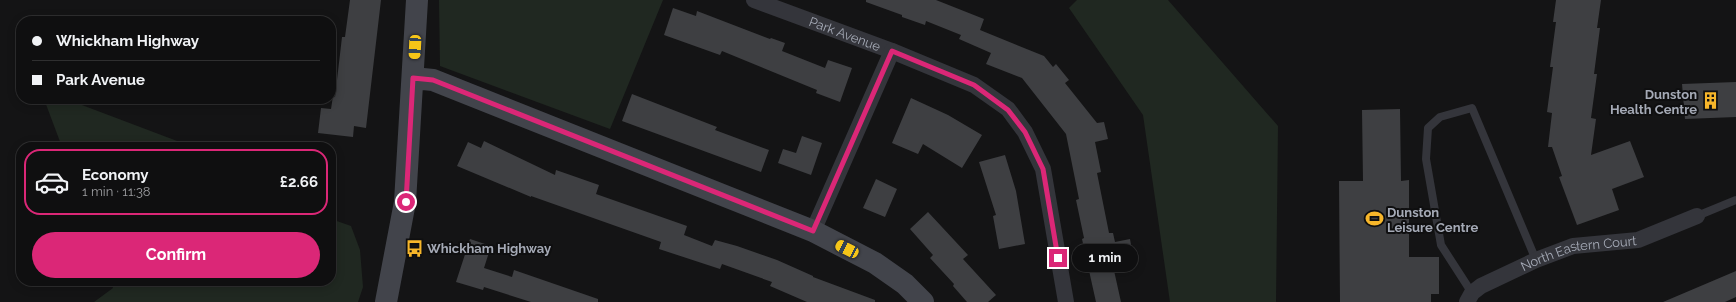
<!DOCTYPE html>
<html lang="en">
<head>
<meta charset="utf-8">
<style>
	:root { --surface:#0f0f10; --page:#181819; --text:#f1f3f6; --muted:#9b9c9f; --line:#2f2f30; --accent:#db2777 }
	body { margin:0; font-family:Raleway,sans-serif; background:var(--page); color:var(--text); height:100vh; display:flex; flex-direction:column; font-size:15px; white-space:nowrap }
	* { box-sizing:border-box; margin:0 }
	p { font-size:13px; color:var(--muted) }
	.icon { flex:none; width:22px; height:22px; fill:none; stroke:currentColor; stroke-width:2; stroke-linecap:round; stroke-linejoin:round }
	.map { position:relative; flex:1; overflow:hidden }
	.details { position:absolute; left:16px; top:142px; width:320px; height:144px; display:flex; flex-direction:column; background:var(--surface); border-radius:16px; box-shadow:0 2px 10px #0003,0 0 0 1px var(--line) }
	.details>* { flex:none }
	.hud { position:absolute; left:16px; top:16px; width:320px; height:88px; border-radius:16px; box-shadow:0 2px 10px #0003,0 0 0 1px var(--line); display:grid; align-content:center; height:88px; padding:0 16px; background:var(--surface) }
	.end { position:absolute; width:18px; height:18px; margin:-9px; border:5px solid #db2777; background:#fff; box-shadow:0 0 0 2px #fff }
	.from { border-radius:50% }
	.bubble { position:absolute; height:28px; border-radius:14px; background:var(--surface); box-shadow:0 2px 10px #0003,0 0 0 1px var(--line); font-size:13px; font-weight:700; line-height:28px; text-align:center }
	.car { position:absolute; width:12px; height:24px; margin:-12px -6px; border-radius:5px; box-shadow:0 0 3px 1px #0007; background:linear-gradient(#f5c518 24%,#345 0 40%,#f5c518 0 76%,#345 0 86%,#f5c518 0) }
	.hud b { display:flex; align-items:center; gap:14px; height:38px; font-size:15px }
	.hud b+b { border-top:1px solid var(--line) }
	.hud i { width:10px; height:10px; background:var(--text) }
	ul { padding:7px 0 0; list-style:none }
	li { display:flex; align-items:center; gap:12px; height:66px; margin:0 8px 6px; padding:0 8px; border:2px solid transparent; border-radius:16px }
	li div { flex:1 }
	li b { display:block; font-size:15px }
	li em { font-style:normal; font-weight:700 }
	li.active { border-color:var(--accent) }
	li>.icon { width:36px; height:36px; stroke-width:1.5 }
	.button { display:flex; gap:8px; margin-top:auto; padding:8px 16px }
	.button a { flex:1; height:46px; border-radius:24px; background:var(--accent); color:#fff; font-size:16px; font-weight:700; line-height:46px; text-align:center }
	.map>svg:first-child { display:block }
</style>
</head>
<body>
<div class="map">
<svg width="1736" height="302" viewBox="0 0 1736 302">
	<rect width="100%" height="100%" fill="#141415"/>
	<path fill="#202821" d="M 439,0 L 663,0 L 610,129 L 440,66 Z
		M 1077,0 L 1168,0 L 1278,126 L 1276,302 L 1170,302 L 1143,115 L 1069,8 Z
		M 44,99 L 66,99 L 193,147 L 62,147 Z
		M 331,219 L 351,226 L 360,250 L 363,287 L 358,302 L 94,302 L 113,288 L 111,281 L 331,281 Z"/>
	<path fill="#3e3f42" d="M 350,0 L 381,0 L 366,128 L 354,126 L 353,137 L 318,133 L 321,108 L 331,109 L 333,96 L 335,97 L 342,37 L 345,37 Z
		M 866,0 L 936,0 L 984,19 L 980,30 L 1044,56 L 1053,67 L 1056,64 L 1069,80 L 1065,83 L 1097,123 L 1104,122 L 1108,139 L 1095,142 L 1101,172 L 1097,173 L 1109,233 L 1113,233 L 1115,242 L 1130,239 L 1134,262 L 1113,266 L 1121,302 L 1096,302 L 1082,239 L 1084,238 L 1076,200 L 1079,199 L 1066,134 L 1022,78 L 986,64 L 991,53 L 959,39 L 961,35 L 926,21 L 925,25 L 902,17 L 902,15 L 866,2 Z
		M 1556,0 L 1601,0 L 1597,28 L 1600,28 L 1594,74 L 1597,74 L 1591,118 L 1596,119 L 1591,155 L 1630,141 L 1644,177 L 1612,189 L 1619,210 L 1577,225 L 1559,177 L 1562,176 L 1552,147 L 1548,147 L 1552,113 L 1547,112 L 1553,67 L 1550,67 L 1556,22 L 1553,22 Z
		M 673,8 L 696,16 L 697,11 L 770,39 L 771,38 L 785,43 L 782,51 L 825,68 L 828,60 L 852,68 L 840,102 L 816,93 L 817,90 L 722,51 L 720,55 L 664,35 Z
		M 1736,82 L 1736,117 L 1685,119 L 1682,84 Z
		M 632,94 L 717,127 L 715,130 L 769,150 L 761,172 L 622,121 Z
		M 911,98 L 948,115 L 982,135 L 962,168 L 923,144 L 918,154 L 892,143 Z
		M 1400,109 L 1401,181 L 1409,180 L 1409,257 L 1439,257 L 1439,294 L 1431,294 L 1431,302 L 1340,302 L 1339,181 L 1363,181 L 1362,110 Z
		M 802,136 L 822,143 L 811,175 L 778,163 L 783,149 L 796,153 Z
		M 484,141 L 555,175 L 556,170 L 599,185 L 596,194 L 687,226 L 684,235 L 712,246 L 715,240 L 737,246 L 777,260 L 813,276 L 813,277 L 875,300 L 875,302 L 807,302 L 770,286 L 772,282 L 722,264 L 720,269 L 659,249 L 661,242 L 531,196 L 531,197 L 457,166 L 468,142 L 481,148 Z
		M 1005,155 L 1016,191 L 1025,244 L 999,249 L 993,216 L 996,215 L 979,162 Z
		M 876,179 L 897,189 L 885,217 L 863,208 Z
		M 928,212 L 968,255 L 963,259 L 996,295 L 988,302 L 967,302 L 953,286 L 954,284 L 930,258 L 933,255 L 910,229 Z
		M 470,239 L 491,246 L 484,268 L 512,277 L 514,270 L 598,299 L 598,302 L 531,302 L 484,287 L 483,290 L 456,282 Z
		M 1736,271 L 1736,297 L 1725,302 L 1663,302 Z"/>
	<g fill="none" stroke-linecap="round" stroke-linejoin="round">
		<path stroke="#34353b" stroke-width="8" d="M 1697,216 L 1736,200
			M 1472,293 L 1441,245 L 1426,159 L 1428,128 L 1440,117 L 1472,108 L 1536,260"/>
		<g stroke="#34353b" stroke-width="16">
			<path id="s1" d="M 754,0 L 892,51 L 974,85 L 1008,109 L 1025,132 L 1043,169 L 1066,302"/>
			<path d="M 813,231 L 892,51"/>
			<path id="s2" d="M 1467,302 L 1472,293 L 1481,286 L 1536,260 L 1573,246 L 1638,240 L 1697,216"/>
		</g>
		<path stroke="#42444b" stroke-width="22" d="M 413,78 L 433,80 L 813,231 L 875,263 L 905,284 L 923,302
			M 386,302 L 405,202 L 417,0"/>
	</g>
	<g fill="none" stroke-linecap="round" stroke-linejoin="round">
		<path stroke="#db2777" stroke-width="5" d="M 406,202 L 413,78 L 433,80 L 813,231 L 892,51 L 974,85 L 1008,110 L 1025,132 L 1043,169 L 1058,258"/>
	</g>
	<defs>
		<symbol id="building-bare" viewBox="-9 -9 18 18"><path d="M-4-6H4V6H1V3H-1V6H-4ZM-2.5-4.3h1.7v1.8h-1.7ZM.8-4.3h1.7v1.8H.8ZM-2.5-1h1.7V.8h-1.7ZM.8-1h1.7V.8H.8Z" fill="#f7b62a" stroke="#0f0f10" stroke-width="2.5" paint-order="stroke"/></symbol>
		<symbol id="stadium-bare" viewBox="-9 -9 18 18"><path d="M0-5a6.5 5 0 1 0 0 10a6.5 5 0 1 0 0-10ZM-3.5-1.8h7v3.6h-7Z" fill="#f7b62a" stroke="#0f0f10" stroke-width="2.5" paint-order="stroke"/></symbol>
		<symbol id="bus-bare" viewBox="-9 -9 18 18"><path d="M-5-6H5V4H4V6H2V4H-2V6H-4V4H-5ZM-3.5-4V0h7V-4ZM-3.5 1.2v1.5H-2V1.2ZM2 1.2v1.5H3.5V1.2Z" fill="#f7b62a" stroke="#0f0f10" stroke-width="2.5" paint-order="stroke"/></symbol>
	</defs>
	<g fill-rule="evenodd">
		<use href="#building-bare" x="1698" y="88" width="25" height="25"/>
		<use href="#stadium-bare" x="1362" y="206" width="25" height="25"/>
		<use href="#bus-bare" x="402" y="236" width="25" height="25"/>
	</g>
	<g text-anchor="middle" stroke-width="4" stroke-linejoin="round" paint-order="stroke">
		<g font-size="13" fill="#a5aab6" stroke="#0f0f10">
			<text dy="5" stroke="none"><textPath href="#s1" startOffset="97">Park Avenue</textPath></text>
			<text dy="5" stroke="none"><textPath href="#s2" startOffset="126">North Eastern Court</textPath></text>
		</g>
		<g font-size="13" font-weight="bold" fill="#a5aab6" stroke="#0f0f10" text-anchor="start">
			<text x="1697" y="99" text-anchor="end">Dunston<tspan x="1697" dy="15">Health Centre</tspan></text>
			<text x="1387" y="217">Dunston<tspan x="1387" dy="15">Leisure Centre</tspan></text>
			<text x="427" y="253">Whickham Highway</text>
		</g>
	</g>
</svg>
<i class="end from" style="left:406px;top:202px"></i>
<i class="end" style="left:1058px;top:258px"></i>
<div class="bubble" style="left:1072px;top:244px;width:66px">1 min</div>
<i class="car" style="left:415px;top:47px;rotate:183deg"></i>
<i class="car" style="left:847px;top:249px;rotate:297deg"></i>
<div class="hud">
<b><i class="from"></i>Whickham Highway</b>
<b><i></i>Park Avenue</b>
</div>
<section class="details">
<ul>
<li class="active"><svg class="icon" aria-label="car" viewBox="0 0 24 24"><path d="M5 17H2v-5l4-1 3-4h7l3 4 3 1v5h-3M9 17h6M6 11h13"/><circle cx="7" cy="17" r="2"/><circle cx="17" cy="17" r="2"/></svg><div><b>Economy</b><p>1 min · 11:38</p></div><em>£2.66</em></li>
</ul>
<div class="button"><a>Confirm</a></div>
</section>
</div>
</body>
</html>
